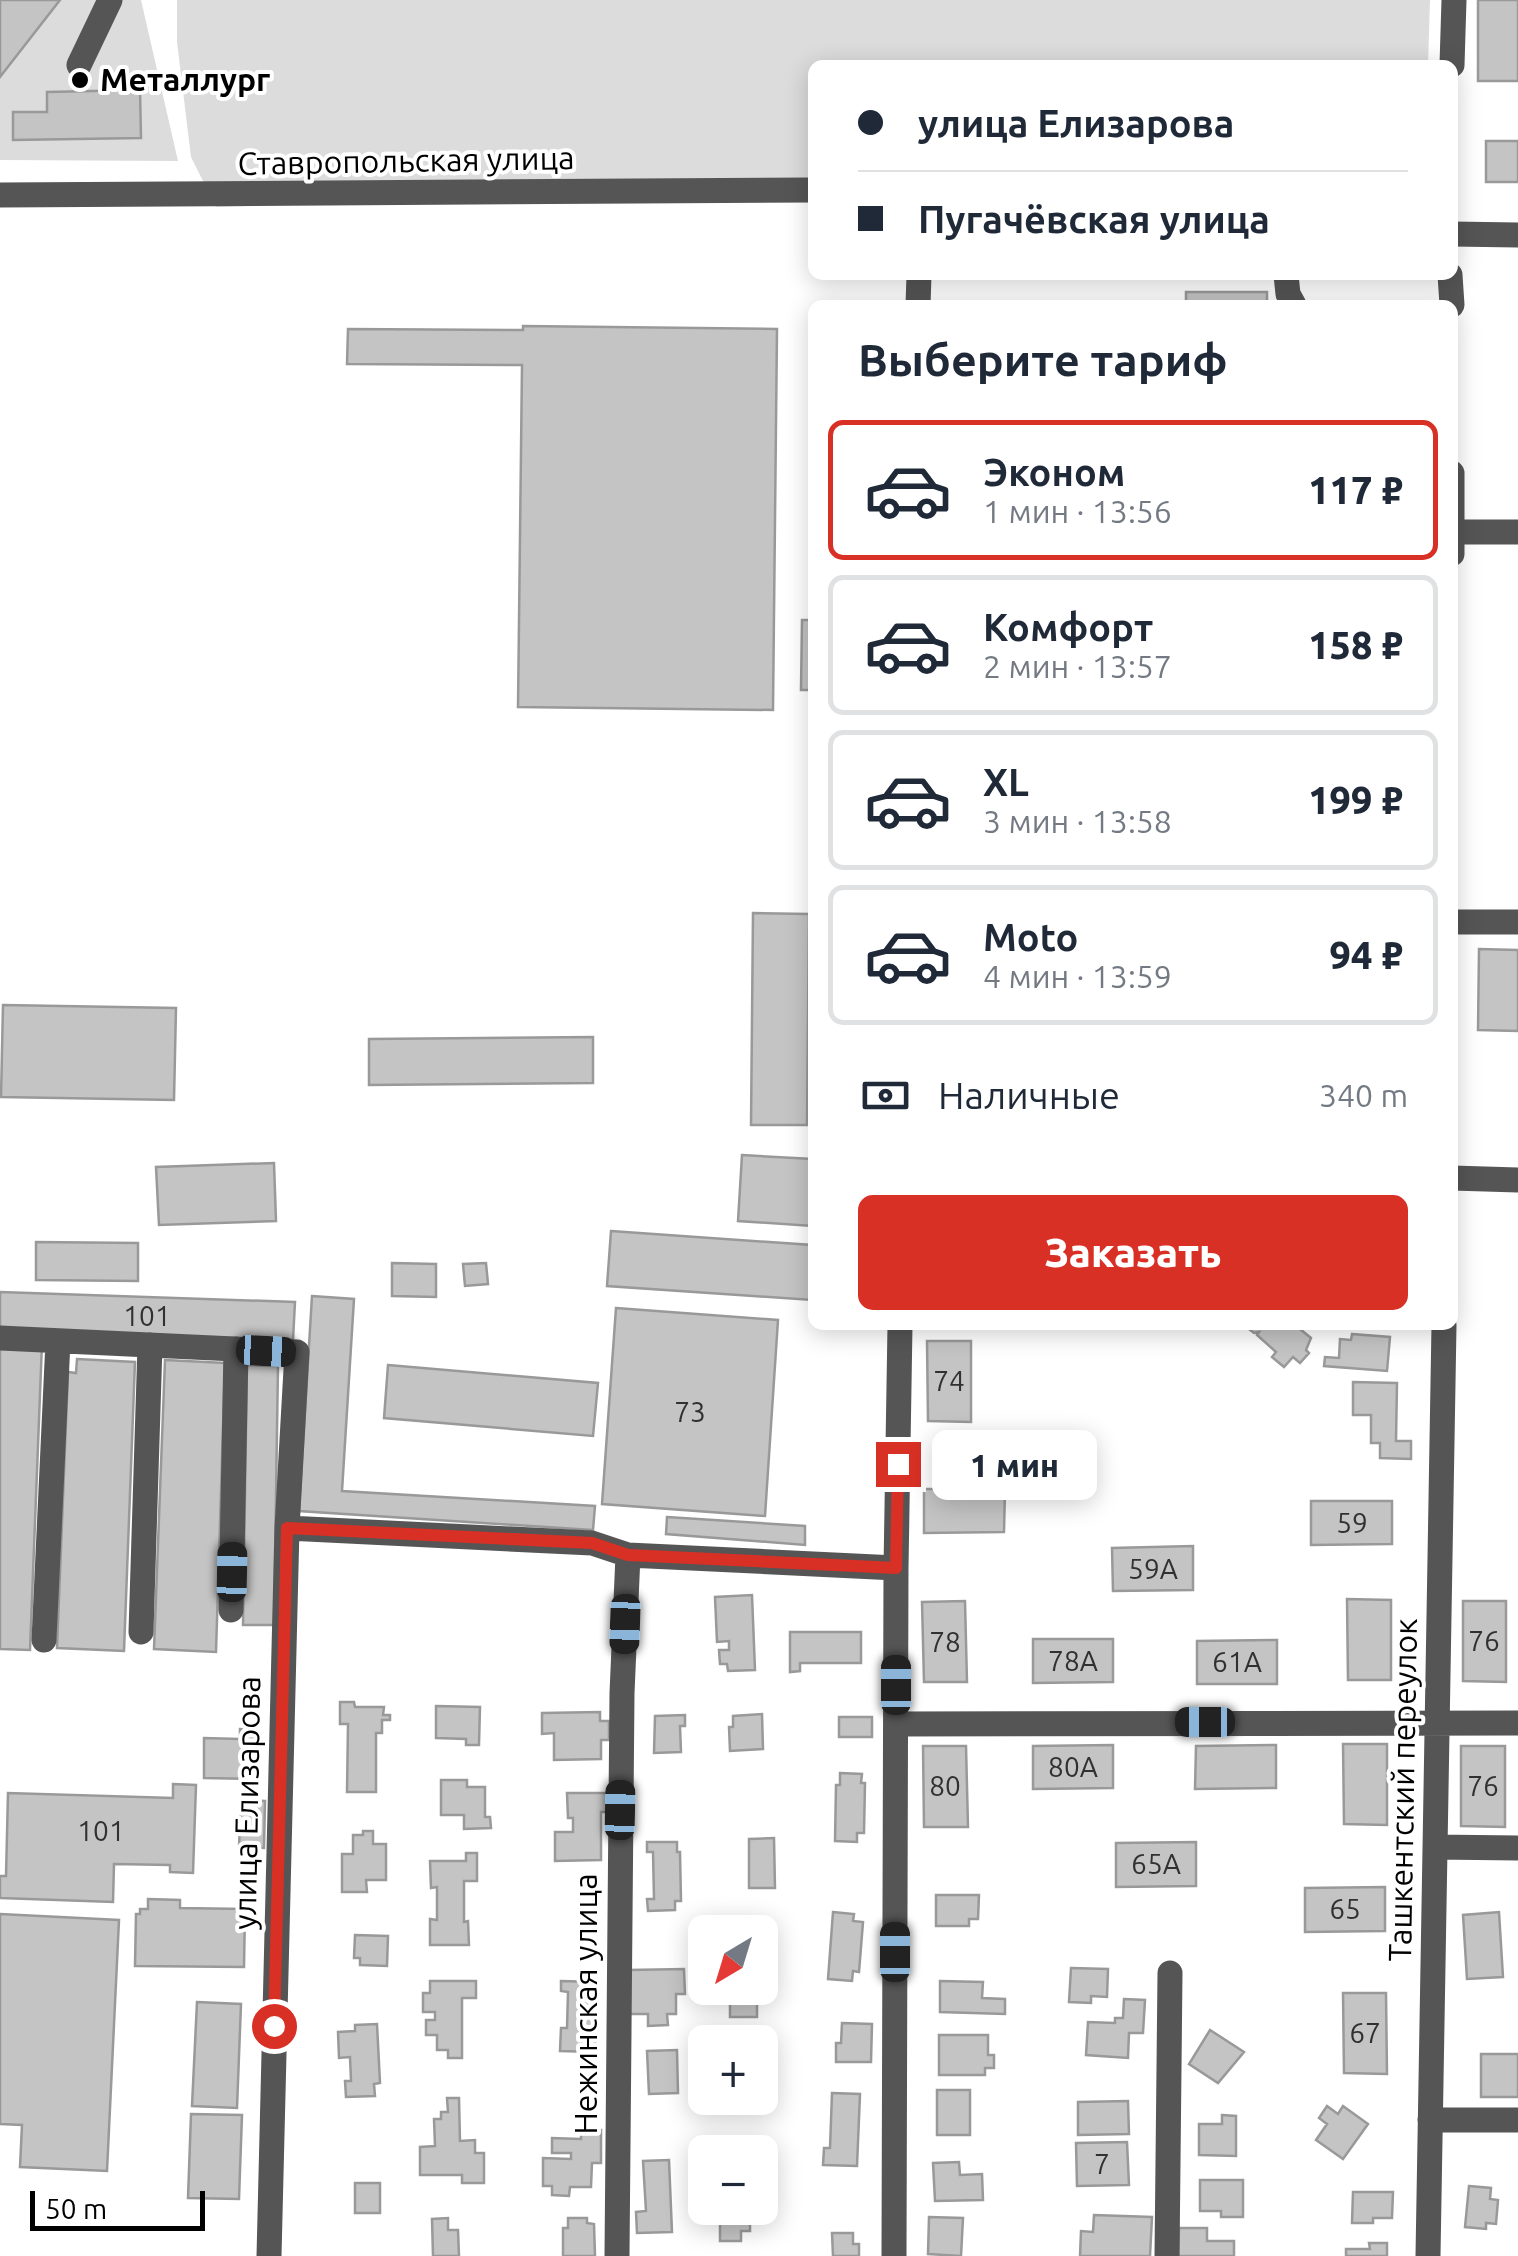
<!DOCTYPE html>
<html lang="ru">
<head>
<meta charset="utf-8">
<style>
	:root { --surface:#fff; --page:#f2f2f3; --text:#1f2937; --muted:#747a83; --line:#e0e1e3; --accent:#d93025 }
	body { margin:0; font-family:Ubuntu,sans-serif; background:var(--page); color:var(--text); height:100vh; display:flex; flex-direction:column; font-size:38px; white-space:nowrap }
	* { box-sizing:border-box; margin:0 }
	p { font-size:32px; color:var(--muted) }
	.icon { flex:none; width:55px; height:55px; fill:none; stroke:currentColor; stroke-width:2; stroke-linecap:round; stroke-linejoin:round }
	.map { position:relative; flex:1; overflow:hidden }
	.drawer { position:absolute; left:808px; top:300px; width:650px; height:1030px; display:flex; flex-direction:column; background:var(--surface); border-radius:15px; box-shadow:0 5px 25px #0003 }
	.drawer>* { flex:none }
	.hud { position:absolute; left:808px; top:60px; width:650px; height:220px; border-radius:15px; box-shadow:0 5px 25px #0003; display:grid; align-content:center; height:220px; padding:0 50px; background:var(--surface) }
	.needle { width:65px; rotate:218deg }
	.buttons { position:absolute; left:688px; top:1915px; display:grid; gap:20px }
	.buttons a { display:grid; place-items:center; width:90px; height:90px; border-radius:15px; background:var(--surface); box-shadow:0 5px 25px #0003; font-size:50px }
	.scale { position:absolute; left:30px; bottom:25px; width:175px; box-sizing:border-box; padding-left:10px; border:5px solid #000; border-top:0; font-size:28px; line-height:35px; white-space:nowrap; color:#000; -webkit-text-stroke:8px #fff; paint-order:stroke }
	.end { position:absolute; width:45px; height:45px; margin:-22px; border:12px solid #d93025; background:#fff; box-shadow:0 0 0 5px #fff }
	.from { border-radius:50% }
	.bubble { position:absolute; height:70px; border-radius:15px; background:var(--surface); box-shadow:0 5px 25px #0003; font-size:32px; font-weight:800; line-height:70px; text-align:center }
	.car { position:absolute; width:30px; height:60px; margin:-30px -15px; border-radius:12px; box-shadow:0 0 8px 2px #0007; background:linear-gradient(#222 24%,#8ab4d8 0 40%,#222 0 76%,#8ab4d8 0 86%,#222 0) }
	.hud b { display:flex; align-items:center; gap:35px; height:95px; font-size:38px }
	.hud b+b { border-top:2px solid var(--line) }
	.hud i { width:25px; height:25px; background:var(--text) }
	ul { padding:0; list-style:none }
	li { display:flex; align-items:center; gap:30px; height:140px; margin:0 20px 15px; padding:0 30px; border:5px solid var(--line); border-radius:15px }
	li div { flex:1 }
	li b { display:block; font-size:38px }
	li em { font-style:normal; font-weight:800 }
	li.on { border-color:var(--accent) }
	li>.icon { width:90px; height:90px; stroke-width:1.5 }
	h2 { padding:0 50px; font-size:45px; line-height:120px }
	.pay { display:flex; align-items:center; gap:25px; height:110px; padding:0 50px; font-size:38px }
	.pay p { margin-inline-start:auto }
	.action { display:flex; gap:20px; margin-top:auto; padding:20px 50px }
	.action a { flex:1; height:115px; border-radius:15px; background:var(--accent); color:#fff; font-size:40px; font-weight:800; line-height:115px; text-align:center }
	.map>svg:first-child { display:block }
</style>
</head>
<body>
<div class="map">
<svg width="1518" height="2256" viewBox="0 0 1518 2256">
	<rect width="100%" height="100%" fill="#fff"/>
	<path fill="#dcdcdc" d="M 0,0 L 141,0 L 178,161 L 0,160 Z
		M 177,0 L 1430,0 L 1428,65 L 812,65 L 812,195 L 572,195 L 216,207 L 191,157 L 177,42 Z"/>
	<path fill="#c4c4c4" stroke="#999" stroke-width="2.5" d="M 0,0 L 60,0 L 0,77 Z
		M 1478,0 L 1518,0 L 1518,81 L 1478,81 Z
		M 140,90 L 141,138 L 13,140 L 13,112 L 47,112 L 47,92 Z
		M 1486,141 L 1518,141 L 1518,182 L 1486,182 Z
		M 1186,292 L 1267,292 L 1267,305 L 1186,305 Z
		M 523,326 L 777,329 L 773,710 L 518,707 L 522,365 L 347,364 L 348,329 L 523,330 Z
		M 802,620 L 812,620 L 812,690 L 801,690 Z
		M 753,913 L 809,914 L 807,1125 L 751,1125 Z
		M 1479,949 L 1518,950 L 1518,1031 L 1478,1030 Z
		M 3,1005 L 176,1008 L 174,1100 L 1,1097 Z
		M 593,1037 L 593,1083 L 369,1085 L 369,1039 Z
		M 742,1155 L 812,1159 L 812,1226 L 738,1221 Z
		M 274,1163 L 276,1221 L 159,1225 L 156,1167 Z
		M 611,1231 L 812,1245 L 812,1300 L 607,1286 Z
		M 36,1242 L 138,1243 L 138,1281 L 36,1280 Z
		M 392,1263 L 436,1264 L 436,1297 L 392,1296 Z
		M 486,1263 L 488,1284 L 465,1286 L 463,1264 Z
		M 0,1292 L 295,1302 L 293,1340 L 0,1331 Z
		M 312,1296 L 354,1299 L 342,1491 L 595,1506 L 593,1530 L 299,1511 Z
		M 616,1308 L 778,1320 L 765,1516 L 602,1504 Z
		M 1295,1325 L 1311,1338 L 1306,1350 L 1309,1353 L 1300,1363 L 1293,1357 L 1284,1367 L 1272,1357 L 1276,1352 L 1257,1335 L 1259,1332 L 1254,1333 L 1245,1326 Z
		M 1352,1334 L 1390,1337 L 1387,1371 L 1324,1366 L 1325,1357 L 1339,1358 L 1340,1339 L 1351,1340 Z
		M 0,1341 L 42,1343 L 30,1650 L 0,1649 Z
		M 927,1341 L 971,1341 L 971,1422 L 928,1421 Z
		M 77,1359 L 135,1362 L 124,1651 L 57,1648 L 68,1372 L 76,1373 Z
		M 165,1360 L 225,1363 L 216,1652 L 154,1649 Z
		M 247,1365 L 278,1366 L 274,1625 L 243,1625 Z
		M 388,1365 L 598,1383 L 593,1436 L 384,1418 Z
		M 1353,1382 L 1397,1383 L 1396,1441 L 1411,1441 L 1411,1459 L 1380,1458 L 1380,1443 L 1371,1443 L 1371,1415 L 1353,1415 Z
		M 924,1489 L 1005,1489 L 1004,1532 L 924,1533 Z
		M 1311,1501 L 1392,1501 L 1392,1544 L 1311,1545 Z
		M 667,1517 L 805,1526 L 805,1545 L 666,1534 Z
		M 1193,1546 L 1193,1590 L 1113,1591 L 1112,1548 Z
		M 752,1595 L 755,1670 L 728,1671 L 727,1664 L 720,1664 L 719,1650 L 729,1650 L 729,1641 L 717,1642 L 715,1597 Z
		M 1347,1599 L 1391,1600 L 1391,1680 L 1348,1680 Z
		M 965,1601 L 967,1682 L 924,1682 L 922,1602 Z
		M 1463,1601 L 1506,1601 L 1506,1682 L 1463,1681 Z
		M 790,1632 L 861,1632 L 861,1663 L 800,1663 L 800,1671 L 790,1672 Z
		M 1033,1639 L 1113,1639 L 1113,1682 L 1033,1683 Z
		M 1277,1640 L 1277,1684 L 1197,1684 L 1197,1641 Z
		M 340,1702 L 354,1702 L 355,1707 L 384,1707 L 383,1715 L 390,1715 L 390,1720 L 382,1720 L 382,1733 L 376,1733 L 376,1792 L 347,1792 L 348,1724 L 340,1724 Z
		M 436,1706 L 480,1707 L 479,1745 L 466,1745 L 466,1739 L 436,1738 Z
		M 600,1712 L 600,1721 L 609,1721 L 609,1740 L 601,1740 L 601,1759 L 554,1760 L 554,1733 L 542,1734 L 542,1713 Z
		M 762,1714 L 763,1749 L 730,1751 L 729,1727 L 733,1727 L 733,1716 Z
		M 685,1715 L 685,1726 L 680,1726 L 681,1752 L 654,1753 L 655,1716 Z
		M 839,1717 L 872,1717 L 872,1737 L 839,1737 Z
		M 240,1729 L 254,1730 L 254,1740 L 259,1740 L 258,1779 L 204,1778 L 204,1738 L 240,1739 Z
		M 1343,1744 L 1387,1744 L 1387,1825 L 1344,1824 Z
		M 1113,1745 L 1113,1788 L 1033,1789 L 1033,1746 Z
		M 1276,1745 L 1276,1788 L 1195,1789 L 1196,1746 Z
		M 923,1746 L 966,1746 L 968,1827 L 924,1827 Z
		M 1461,1746 L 1505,1746 L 1505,1827 L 1461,1826 Z
		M 840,1773 L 862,1774 L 861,1783 L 865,1783 L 864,1833 L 857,1833 L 857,1842 L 835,1841 L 836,1785 L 840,1785 Z
		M 441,1780 L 467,1780 L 467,1787 L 485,1787 L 485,1817 L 490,1817 L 491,1828 L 464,1829 L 464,1815 L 441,1815 Z
		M 173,1784 L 196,1785 L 193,1873 L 170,1872 L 170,1865 L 114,1864 L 113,1902 L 0,1898 L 0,1876 L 6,1876 L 8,1793 L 173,1798 Z
		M 567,1793 L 613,1793 L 613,1812 L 601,1812 L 601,1860 L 555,1861 L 555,1832 L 573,1832 L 573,1818 L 568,1818 Z
		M 241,1800 L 265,1801 L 264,1848 L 239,1847 Z
		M 363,1831 L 373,1831 L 373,1844 L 386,1844 L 386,1880 L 366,1880 L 367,1892 L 342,1892 L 342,1854 L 353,1854 L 353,1835 L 363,1835 Z
		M 774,1838 L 775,1888 L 749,1888 L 749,1839 Z
		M 647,1842 L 677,1842 L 677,1852 L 680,1852 L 681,1901 L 675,1901 L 675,1910 L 648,1911 L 647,1899 L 654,1899 L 653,1852 L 647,1852 Z
		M 1196,1842 L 1196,1886 L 1116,1887 L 1116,1843 Z
		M 466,1853 L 477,1853 L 477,1881 L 464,1881 L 464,1922 L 468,1921 L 469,1945 L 430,1945 L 430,1919 L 437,1920 L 437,1887 L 431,1888 L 430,1861 L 466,1861 Z
		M 1385,1887 L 1385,1931 L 1305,1932 L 1305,1888 Z
		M 936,1895 L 979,1895 L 978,1919 L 969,1919 L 969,1926 L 936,1926 Z
		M 148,1899 L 180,1900 L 180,1908 L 245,1909 L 244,1967 L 135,1966 L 136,1914 L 140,1914 L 140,1909 L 148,1909 Z
		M 833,1912 L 854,1914 L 853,1921 L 863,1922 L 859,1972 L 853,1971 L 852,1981 L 828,1979 Z
		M 1499,1912 L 1503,1977 L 1467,1979 L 1463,1915 Z
		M 0,1914 L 119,1920 L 107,2171 L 20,2167 L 22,2125 L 0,2124 Z
		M 355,1935 L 388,1936 L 387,1966 L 360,1965 L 360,1958 L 354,1958 Z
		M 1071,1968 L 1108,1969 L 1107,1997 L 1091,1996 L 1091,2003 L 1069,2002 Z
		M 684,1969 L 685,1994 L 676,1994 L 676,2014 L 667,2014 L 668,2025 L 648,2026 L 648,2014 L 629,2014 L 629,1970 Z
		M 430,1981 L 476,1981 L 476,1998 L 462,1998 L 462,2058 L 448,2058 L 448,2050 L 437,2050 L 437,2035 L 426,2035 L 426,2020 L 435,2020 L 435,2012 L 423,2012 L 423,1993 L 430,1993 Z
		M 561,1981 L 597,1982 L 595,2052 L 560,2051 L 561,2028 L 567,2028 L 568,1992 L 561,1991 Z
		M 940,1981 L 983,1982 L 982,1998 L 1005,1999 L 1005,2014 L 940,2012 Z
		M 721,1988 L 757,1988 L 757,2017 L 730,2017 L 730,1989 Z
		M 1343,1993 L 1386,1993 L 1387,2074 L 1344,2073 Z
		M 1124,1999 L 1145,2000 L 1143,2033 L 1129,2033 L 1128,2058 L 1086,2055 L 1088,2022 L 1115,2023 L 1115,2018 L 1123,2018 Z
		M 197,2002 L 241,2004 L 237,2108 L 192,2106 Z
		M 842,2023 L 872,2024 L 871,2062 L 836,2062 L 836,2043 L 841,2043 Z
		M 377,2024 L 380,2083 L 374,2084 L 375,2096 L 346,2097 L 345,2081 L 351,2081 L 350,2057 L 339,2058 L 338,2032 L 355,2031 L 355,2025 Z
		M 1210,2030 L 1244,2052 L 1218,2083 L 1189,2064 Z
		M 939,2035 L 988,2035 L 988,2055 L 994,2055 L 994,2068 L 985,2068 L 985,2075 L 939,2075 Z
		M 677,2050 L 678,2093 L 649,2094 L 647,2051 Z
		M 1481,2054 L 1518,2054 L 1518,2097 L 1481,2097 Z
		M 937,2090 L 970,2090 L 970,2135 L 937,2135 Z
		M 832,2093 L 860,2094 L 857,2166 L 823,2165 L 824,2148 L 830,2148 Z
		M 447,2098 L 459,2098 L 460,2141 L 475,2140 L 475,2153 L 484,2153 L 484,2183 L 462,2183 L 462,2175 L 420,2175 L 420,2147 L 435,2146 L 434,2119 L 441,2119 L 441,2112 L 448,2112 Z
		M 1128,2101 L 1129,2134 L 1078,2135 L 1078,2102 Z
		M 1327,2106 L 1338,2114 L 1343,2106 L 1368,2124 L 1343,2159 L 1316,2140 L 1327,2124 L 1319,2118 Z
		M 191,2114 L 242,2115 L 239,2199 L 188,2198 Z
		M 1222,2115 L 1236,2116 L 1236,2156 L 1199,2155 L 1199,2124 L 1222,2124 Z
		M 581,2130 L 601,2130 L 601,2163 L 592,2163 L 591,2187 L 570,2187 L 569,2196 L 552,2195 L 552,2186 L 543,2186 L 543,2158 L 571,2159 L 571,2153 L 552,2153 L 552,2138 L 581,2139 Z
		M 1127,2142 L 1129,2185 L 1077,2186 L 1076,2143 Z
		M 669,2160 L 672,2232 L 637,2233 L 636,2212 L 646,2211 L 643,2161 Z
		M 959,2162 L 960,2175 L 982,2174 L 983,2200 L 935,2201 L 933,2163 Z
		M 1200,2180 L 1243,2180 L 1243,2217 L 1221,2217 L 1221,2211 L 1200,2211 Z
		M 355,2183 L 380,2183 L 380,2213 L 355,2213 Z
		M 1469,2186 L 1491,2188 L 1490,2199 L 1498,2200 L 1496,2224 L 1486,2223 L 1486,2229 L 1465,2227 Z
		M 1353,2192 L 1393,2192 L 1392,2218 L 1373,2218 L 1373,2223 L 1352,2223 Z
		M 720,2208 L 750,2208 L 750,2231 L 741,2231 L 741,2241 L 720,2241 Z
		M 1094,2215 L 1152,2217 L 1150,2256 L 1080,2256 L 1081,2231 L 1093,2232 Z
		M 929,2217 L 963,2218 L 961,2256 L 928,2254 Z
		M 448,2218 L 448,2230 L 458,2230 L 459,2256 L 433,2256 L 432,2219 Z
		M 568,2218 L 587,2218 L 587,2223 L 594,2224 L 595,2256 L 563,2256 L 563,2228 L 568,2228 Z
		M 1179,2228 L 1207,2228 L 1207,2241 L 1234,2241 L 1234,2256 L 1178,2256 Z
		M 832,2233 L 853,2233 L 853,2244 L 859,2244 L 859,2256 L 833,2256 Z
		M 1369,2243 L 1387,2243 L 1387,2256 L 1346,2256 L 1346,2249 L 1370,2249 Z"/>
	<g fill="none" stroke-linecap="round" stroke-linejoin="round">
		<path stroke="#555" stroke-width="25" d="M 79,65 L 110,0
			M 1452,65 L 1454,0
			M 0,195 L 812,190
			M 1452,234 L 1518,235
			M 1286,275 L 1288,294 L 1294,305
			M 1450,275 L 1452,305
			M 918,305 L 919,275
			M 1452,473 L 1452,554
			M 1453,532 L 1518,532
			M 1452,922 L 1518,922
			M 1452,1178 L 1518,1180
			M 0,1338 L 297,1352 L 287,1528 L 269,2256
			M 287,1528 L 592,1543 L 628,1555 L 896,1568
			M 231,1610 L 236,1349
			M 141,1632 L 150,1345
			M 44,1640 L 58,1341
			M 896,1724 L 1518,1723
			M 1435,1847 L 1518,1848
			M 1430,2120 L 1518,2120
			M 617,2256 L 622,1693 L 628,1555
			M 894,2256 L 896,1568 L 900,1325
			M 1167,2256 L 1170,1973
			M 1428,2256 L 1444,1325"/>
	</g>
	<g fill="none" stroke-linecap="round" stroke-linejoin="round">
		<path stroke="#d93025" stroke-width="12" d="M 274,2026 L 287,1528 L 592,1543 L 628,1555 L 896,1568 L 898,1464"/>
	</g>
	<circle fill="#000" stroke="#fff" stroke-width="4" cx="80" cy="80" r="10"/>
	<g text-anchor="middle" stroke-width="8" stroke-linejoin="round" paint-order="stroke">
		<g font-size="28" fill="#313131">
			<text x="147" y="1326">101</text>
			<text x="949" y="1391">74</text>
			<text x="690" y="1422">73</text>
			<text x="1352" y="1533">59</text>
			<text x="1153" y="1579">59А</text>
			<text x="1484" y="1651">76</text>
			<text x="945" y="1652">78</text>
			<text x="1073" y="1671">78А</text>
			<text x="1237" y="1672">61А</text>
			<text x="1073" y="1777">80А</text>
			<text x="945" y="1796">80</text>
			<text x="1483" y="1796">76</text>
			<text x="101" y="1841">101</text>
			<text x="1156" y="1874">65А</text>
			<text x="1345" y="1919">65</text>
			<text x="1365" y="2043">67</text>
			<text x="1102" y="2174">7</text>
		</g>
		<g font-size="32" font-weight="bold" fill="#000" stroke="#fff" text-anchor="start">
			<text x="100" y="91">Металлург</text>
		</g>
		<g font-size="32" fill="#000" stroke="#fff">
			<text transform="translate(406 161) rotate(-1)" y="11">Ставропольская улица</text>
			<text transform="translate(1403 1790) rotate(-89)" y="11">Ташкентский переулок</text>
			<text transform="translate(247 1803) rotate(-89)" y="11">улица Елизарова</text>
			<text transform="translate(586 2004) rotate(-90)" y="11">Нежинская улица</text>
		</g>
	</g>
</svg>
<div class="buttons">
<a><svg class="needle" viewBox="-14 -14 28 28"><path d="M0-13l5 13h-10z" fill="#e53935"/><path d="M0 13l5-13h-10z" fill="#747a83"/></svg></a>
<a>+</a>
<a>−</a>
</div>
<div class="scale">50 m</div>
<i class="end from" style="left:274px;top:2026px"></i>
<i class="end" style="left:898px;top:1464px"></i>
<div class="bubble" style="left:932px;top:1430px;width:165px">1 мин</div>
<i class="car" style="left:266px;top:1351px;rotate:93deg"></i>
<i class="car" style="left:232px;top:1572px;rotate:1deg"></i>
<i class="car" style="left:625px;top:1624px;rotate:182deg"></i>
<i class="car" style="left:896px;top:1685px;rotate:0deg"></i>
<i class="car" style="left:1205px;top:1722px;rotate:270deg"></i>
<i class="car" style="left:620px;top:1810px;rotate:1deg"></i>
<i class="car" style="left:895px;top:1952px;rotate:0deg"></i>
<div class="hud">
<b><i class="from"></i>улица Елизарова</b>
<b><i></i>Пугачёвская улица</b>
</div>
<section class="drawer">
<h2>Выберите тариф</h2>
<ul>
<li class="on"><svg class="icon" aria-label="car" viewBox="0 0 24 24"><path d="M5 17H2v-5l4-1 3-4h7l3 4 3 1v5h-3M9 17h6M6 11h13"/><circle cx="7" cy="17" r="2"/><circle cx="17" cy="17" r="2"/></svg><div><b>Эконом</b><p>1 мин · 13:56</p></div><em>117 ₽</em></li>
<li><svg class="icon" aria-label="car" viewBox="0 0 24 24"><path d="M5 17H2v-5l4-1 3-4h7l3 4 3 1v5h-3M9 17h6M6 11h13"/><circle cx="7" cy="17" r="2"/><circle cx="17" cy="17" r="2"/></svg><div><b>Комфорт</b><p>2 мин · 13:57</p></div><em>158 ₽</em></li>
<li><svg class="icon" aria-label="car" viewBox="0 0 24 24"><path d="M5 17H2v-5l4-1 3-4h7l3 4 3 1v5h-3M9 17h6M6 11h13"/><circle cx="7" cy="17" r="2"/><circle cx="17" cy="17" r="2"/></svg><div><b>XL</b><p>3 мин · 13:58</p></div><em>199 ₽</em></li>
<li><svg class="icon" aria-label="car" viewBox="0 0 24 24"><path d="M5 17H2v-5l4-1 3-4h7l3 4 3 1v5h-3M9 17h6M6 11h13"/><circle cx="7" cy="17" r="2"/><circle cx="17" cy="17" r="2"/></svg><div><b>Moto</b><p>4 мин · 13:59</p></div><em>94 ₽</em></li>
</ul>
<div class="pay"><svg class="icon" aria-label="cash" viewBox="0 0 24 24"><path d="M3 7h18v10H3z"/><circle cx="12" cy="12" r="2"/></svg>Наличные<p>340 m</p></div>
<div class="action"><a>Заказать</a></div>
</section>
</div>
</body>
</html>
